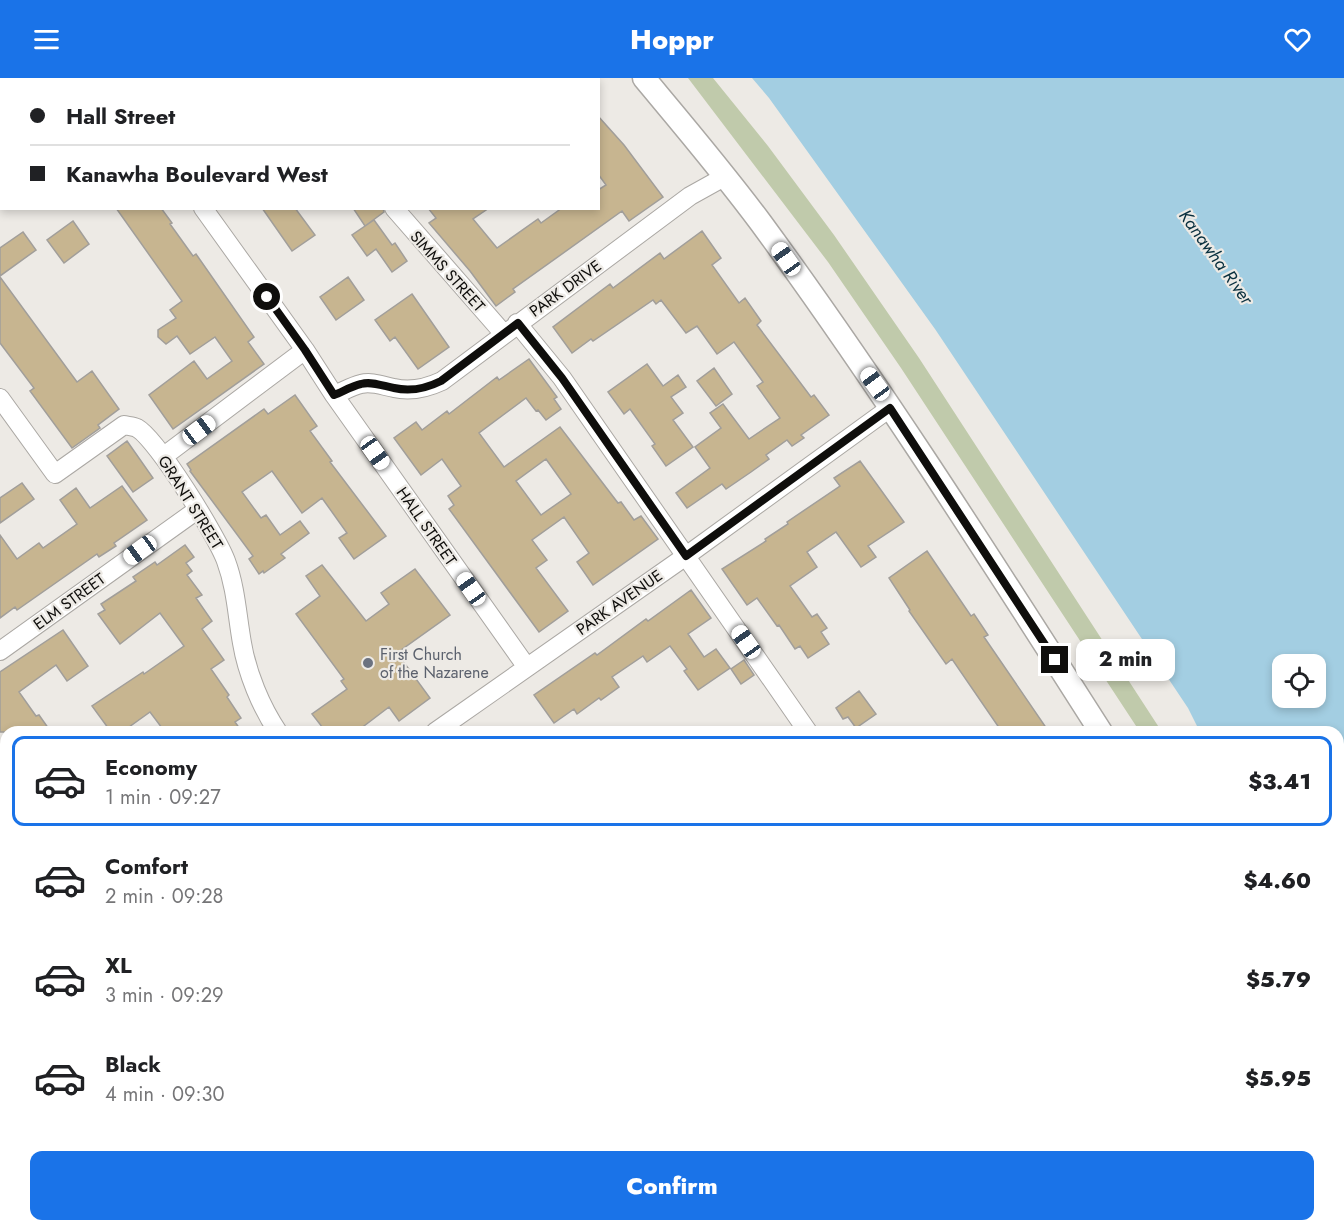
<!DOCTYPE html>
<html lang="en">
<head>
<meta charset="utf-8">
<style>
	:root { --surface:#fff; --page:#f2f2f2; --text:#202124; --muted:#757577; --line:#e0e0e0; --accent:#1a73e8 }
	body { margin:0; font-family:Jost,sans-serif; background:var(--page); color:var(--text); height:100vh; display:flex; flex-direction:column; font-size:22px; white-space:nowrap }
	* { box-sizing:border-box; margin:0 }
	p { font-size:20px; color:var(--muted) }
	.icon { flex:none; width:33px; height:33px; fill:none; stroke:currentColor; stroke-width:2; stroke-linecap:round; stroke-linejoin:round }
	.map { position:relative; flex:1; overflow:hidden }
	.side { position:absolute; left:0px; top:648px; width:1344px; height:506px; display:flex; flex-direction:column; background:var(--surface); border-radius:18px 18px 0 0; box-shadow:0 3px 9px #0003 }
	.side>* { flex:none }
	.hud { position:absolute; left:0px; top:0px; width:600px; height:132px; box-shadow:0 3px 9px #0003; display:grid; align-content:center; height:132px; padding:0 30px; background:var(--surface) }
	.controls { position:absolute; left:1272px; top:576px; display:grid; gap:12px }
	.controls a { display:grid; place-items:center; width:54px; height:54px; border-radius:12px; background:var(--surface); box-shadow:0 3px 9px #0003; font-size:30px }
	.end { position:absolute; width:27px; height:27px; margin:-14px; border:8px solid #0f0e0c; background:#fff; box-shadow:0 0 0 3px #fff }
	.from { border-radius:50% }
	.bubble { position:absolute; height:42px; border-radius:12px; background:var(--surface); box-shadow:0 3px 9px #0003; font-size:20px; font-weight:800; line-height:42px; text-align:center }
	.car { position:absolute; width:18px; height:36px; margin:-18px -9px; border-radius:8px; box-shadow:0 0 4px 2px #0007; background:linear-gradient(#fff 24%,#345 0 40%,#fff 0 76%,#345 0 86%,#fff 0) }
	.hud b { display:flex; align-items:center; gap:21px; height:57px; font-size:22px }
	.hud b+b { border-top:2px solid var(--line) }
	.hud i { width:15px; height:15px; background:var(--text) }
	ul { padding:10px 0 0; list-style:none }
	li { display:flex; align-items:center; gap:18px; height:90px; margin:0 12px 9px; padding:0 18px; border:3px solid transparent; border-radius:12px }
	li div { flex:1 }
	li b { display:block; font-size:22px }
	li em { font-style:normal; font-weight:800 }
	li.on { border-color:var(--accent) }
	li>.icon { width:54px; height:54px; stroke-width:1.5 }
	.cta { display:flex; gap:12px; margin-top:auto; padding:12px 30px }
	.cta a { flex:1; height:69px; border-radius:12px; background:var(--accent); color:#fff; font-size:24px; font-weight:800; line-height:69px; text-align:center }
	header { display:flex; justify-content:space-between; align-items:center; height:78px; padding:0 30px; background:var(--accent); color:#fff; font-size:27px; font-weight:800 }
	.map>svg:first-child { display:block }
</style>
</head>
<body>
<header><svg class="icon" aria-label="menu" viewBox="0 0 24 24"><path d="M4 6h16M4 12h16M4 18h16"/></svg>Hoppr<svg class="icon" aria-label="heart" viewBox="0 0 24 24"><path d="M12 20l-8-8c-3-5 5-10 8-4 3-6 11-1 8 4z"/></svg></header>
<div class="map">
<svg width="1344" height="1153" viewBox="0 0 1344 1153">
	<rect width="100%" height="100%" fill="#edeae5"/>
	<path fill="#c0caab" d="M 688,0 L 713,0 L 768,68 L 834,157 L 919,280 L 1162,654 L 1140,654 L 901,290 L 828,184 Z"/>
	<path fill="#a3cee2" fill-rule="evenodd" d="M 752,0 L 1344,0 L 1344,932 L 1338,919 L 1338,654 L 1200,654 L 1188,630 L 935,251 L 769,20 ZM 1282,586 L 1316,586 L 1316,620 L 1282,620 Z"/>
	<path fill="#c7b590" stroke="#a19e9a" stroke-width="1.5" fill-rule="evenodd" d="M 598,38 L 624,67 L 663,119 L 629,143 L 622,133 L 513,211 L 515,214 L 496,228 L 470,193 L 429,145 L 436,140 L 428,130 L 489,130 L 473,141 L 497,170 L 538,141 L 541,145 L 562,130 L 598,130 L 598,112 L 606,107 L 598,96 Z
		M 116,130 L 161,130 L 172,145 L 170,146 L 193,178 L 196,176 L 254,259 L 248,264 L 264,286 L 173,351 L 149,317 L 194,283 L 207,301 L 232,283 L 215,259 L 190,276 L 177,258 L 166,266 L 158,259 L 158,252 L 176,240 L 170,232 L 182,223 Z
		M 262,130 L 295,130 L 315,157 L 292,173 Z
		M 353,130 L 383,130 L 384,134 L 365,148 Z
		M 374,142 L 392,167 L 395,165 L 407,183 L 392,194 L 376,171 L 367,178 L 352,157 Z
		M 73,143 L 89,166 L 64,185 L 47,162 Z
		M 702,153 L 721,180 L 712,187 L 739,225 L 745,220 L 761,243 L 757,247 L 811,319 L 814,317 L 829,337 L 801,357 L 804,360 L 792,368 L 787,362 L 766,377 L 769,381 L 751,394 L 726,411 L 722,406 L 687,430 L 676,415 L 710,390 L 695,369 L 721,350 L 710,335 L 723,326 L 749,361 L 780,340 L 757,308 L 763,304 L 734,264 L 717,276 L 697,248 L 686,255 L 661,222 L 656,226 L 653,222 L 593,263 L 591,261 L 572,275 L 553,249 L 610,206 L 613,210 L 660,175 L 664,181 Z
		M 23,154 L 36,172 L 0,198 L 0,170 Z
		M 0,199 L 77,304 L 92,293 L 119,331 L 98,347 L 100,350 L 72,370 L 30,313 L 34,310 L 0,265 Z
		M 348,199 L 364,222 L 336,242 L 320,219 Z
		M 412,216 L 449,269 L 418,291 L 395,259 L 390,263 L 375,242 Z
		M 529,281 L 557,319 L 554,321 L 561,331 L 546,342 L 538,332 L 536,333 L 526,320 L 479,355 L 504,389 L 560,349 L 618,425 L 621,424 L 634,442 L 641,438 L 658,461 L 593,507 L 577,484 L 589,475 L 564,439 L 532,462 L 547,482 L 536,490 L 568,533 L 539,554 L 449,431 L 454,427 L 448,418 L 461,408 L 442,381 L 421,397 L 394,360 L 416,344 L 422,352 L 447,333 L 449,336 L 497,299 L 499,302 ZM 546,381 L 571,416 L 541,437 L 516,403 Z
		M 647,286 L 663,308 L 678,297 L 686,309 L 671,319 L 683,335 L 673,342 L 693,369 L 666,388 L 652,368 L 655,366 L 630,331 L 624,336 L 608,314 Z
		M 714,290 L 732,316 L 716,328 L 697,303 Z
		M 295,317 L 317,348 L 310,353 L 332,383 L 330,384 L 386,458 L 354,481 L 339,460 L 347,455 L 322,420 L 302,435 L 272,393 L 242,414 L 261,440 L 266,437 L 280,457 L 300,443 L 309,455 L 281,476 L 285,480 L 264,495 L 263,493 L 259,496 L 249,481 L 253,478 L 190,393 L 191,392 L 187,386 L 264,331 L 268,336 Z
		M 127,363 L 153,400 L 133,414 L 107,378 Z
		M 860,383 L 904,444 L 868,468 L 876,479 L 861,489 L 836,454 L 807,474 L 817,489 L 790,508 L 812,539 L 817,536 L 827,550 L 821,554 L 829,566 L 808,580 L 800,568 L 795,571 L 779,547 L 777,548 L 757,520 L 747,527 L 722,491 L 766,463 L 765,461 L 788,446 L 787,444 L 840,408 L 834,400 Z
		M 22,405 L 34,421 L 0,445 L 0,420 Z
		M 122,408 L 147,442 L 114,465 L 116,468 L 99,479 L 97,476 L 17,532 L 15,529 L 0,540 L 0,457 L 17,481 L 39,465 L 43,470 L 77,446 L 60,422 L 76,410 L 90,430 Z
		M 185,467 L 194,479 L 186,485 L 192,493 L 187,497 L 202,517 L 196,520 L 212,543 L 202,551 L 224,582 L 211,591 L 229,617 L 227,619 L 241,640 L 235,644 L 242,654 L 165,654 L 150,634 L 122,654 L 111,654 L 92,628 L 143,594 L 144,596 L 184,568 L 160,535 L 120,566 L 98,536 L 105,532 L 101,526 L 136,503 L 133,499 L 155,484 L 157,487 Z
		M 927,473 L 971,538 L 974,536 L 988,557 L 984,559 L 1049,654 L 1002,654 L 952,581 L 946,586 L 909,533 L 910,532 L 889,500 Z
		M 322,487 L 366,543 L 389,526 L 381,515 L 415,491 L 450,537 L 397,575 L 430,620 L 399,643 L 389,629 L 356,654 L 326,654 L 312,636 L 347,611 L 341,603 L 344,601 L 296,536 L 320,518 L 306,498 Z
		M 691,512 L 711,540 L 688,556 L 704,579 L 716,571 L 730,590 L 698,612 L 684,593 L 687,591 L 670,568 L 647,584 L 643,578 L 612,599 L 619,609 L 601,622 L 599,620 L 577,636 L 574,631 L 554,645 L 534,617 L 595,575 L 597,577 L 646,541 L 648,543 Z
		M 63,552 L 88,588 L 67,603 L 56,587 L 19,614 L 36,638 L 39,637 L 51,654 L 0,654 L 0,594 Z
		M 744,582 L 754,597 L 741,606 L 731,591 Z
		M 859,613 L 876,636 L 856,650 L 848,639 L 843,641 L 836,630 Z"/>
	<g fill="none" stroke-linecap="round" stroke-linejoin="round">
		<defs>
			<path id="minor" d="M 108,0 L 109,2
				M 294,0 L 295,2
				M 203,130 L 305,272 L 334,317 L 526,588
				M 394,130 L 504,256
				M 517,245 L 562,300 L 808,654
				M 334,317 C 342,314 352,308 361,306 C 372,303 383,308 394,310 C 411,314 427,310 442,303 L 690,118 L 726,98
				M 0,320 L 55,396 L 124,347 C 128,348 133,348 137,350 C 157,361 218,460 226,483 C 236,510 237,537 242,565 C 247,595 261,629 278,654
				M 164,378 L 305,272
				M 0,573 L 197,432
				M 435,654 L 686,478 L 890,330
				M 0,722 L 6,730
				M 0,969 L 6,964
				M 0,1146 L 5,1153
				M 305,1148 L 309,1153
				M 593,1148 L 597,1153
				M 879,1148 L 882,1153
				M 1062,1148 L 1066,1153
				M 363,1153 L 371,1148
				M 959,1153 L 966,1148"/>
			<path id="major" d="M 644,0 C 684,48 724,95 761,145 C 882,310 991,482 1101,654
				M 1338,1102 L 1344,1111"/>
		</defs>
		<use href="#minor" stroke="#aba8a4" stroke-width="20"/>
		<use href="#major" stroke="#aba8a4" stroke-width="25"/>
		<use href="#minor" stroke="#fff" stroke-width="18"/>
		<use href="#major" stroke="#fff" stroke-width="22"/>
	</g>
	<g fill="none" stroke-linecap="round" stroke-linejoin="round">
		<path stroke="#0f0e0c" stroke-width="8" d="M 267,219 L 305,272 L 334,317 C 342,314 352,308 361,306 C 372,303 383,308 394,310 C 411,314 427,310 441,303 L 518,245 L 562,300 L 686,478 L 890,330 L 1055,582"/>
	</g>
	<circle fill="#6b7280" stroke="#edeae5" stroke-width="2" cx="368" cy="585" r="6"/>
	<g text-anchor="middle" stroke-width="4.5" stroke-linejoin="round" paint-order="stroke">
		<g font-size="16" fill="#0f0e0c" stroke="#edeae5">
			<text transform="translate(448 193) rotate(48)" y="6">SIMMS STREET</text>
			<text transform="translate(565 210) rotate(-36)" y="6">PARK DRIVE</text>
			<text transform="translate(191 424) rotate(58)" y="6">GRANT STREET</text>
			<text transform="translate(427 448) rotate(55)" y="6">HALL STREET</text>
			<text transform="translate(69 523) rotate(-36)" y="6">ELM STREET</text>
			<text transform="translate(619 524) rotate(-35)" y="6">PARK AVENUE</text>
		</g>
		<g font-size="16" fill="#5b616d" stroke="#edeae5" text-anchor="start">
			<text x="380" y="582">First Church<tspan x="380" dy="18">of the Nazarene</tspan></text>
		</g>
		<g font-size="18" font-style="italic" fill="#082f3e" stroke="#edeae5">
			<text transform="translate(1216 179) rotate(54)" y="6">Kanawha River</text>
		</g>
	</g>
</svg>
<div class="controls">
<a><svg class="icon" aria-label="locate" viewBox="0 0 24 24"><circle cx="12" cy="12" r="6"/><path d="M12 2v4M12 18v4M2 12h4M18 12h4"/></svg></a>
</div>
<i class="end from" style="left:267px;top:219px"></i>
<i class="end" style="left:1055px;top:582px"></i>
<div class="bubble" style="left:1076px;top:561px;width:99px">2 min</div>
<i class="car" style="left:786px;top:181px;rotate:325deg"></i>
<i class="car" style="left:875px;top:306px;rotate:324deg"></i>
<i class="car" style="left:199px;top:352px;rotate:53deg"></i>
<i class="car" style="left:375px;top:375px;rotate:145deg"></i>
<i class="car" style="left:140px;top:472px;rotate:234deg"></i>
<i class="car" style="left:471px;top:511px;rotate:325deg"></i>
<i class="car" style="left:746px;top:564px;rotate:325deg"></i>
<div class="hud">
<b><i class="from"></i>Hall Street</b>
<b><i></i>Kanawha Boulevard West</b>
</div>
<section class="side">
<ul>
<li class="on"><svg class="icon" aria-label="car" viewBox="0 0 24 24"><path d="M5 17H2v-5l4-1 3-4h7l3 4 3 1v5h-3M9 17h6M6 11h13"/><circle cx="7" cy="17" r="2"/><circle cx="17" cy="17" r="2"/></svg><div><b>Economy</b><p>1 min · 09:27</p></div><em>$3.41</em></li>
<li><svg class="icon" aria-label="car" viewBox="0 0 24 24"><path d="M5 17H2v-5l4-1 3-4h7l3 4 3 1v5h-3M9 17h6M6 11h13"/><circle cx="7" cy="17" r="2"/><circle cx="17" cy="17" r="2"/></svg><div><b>Comfort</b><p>2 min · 09:28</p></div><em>$4.60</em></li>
<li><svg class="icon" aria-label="car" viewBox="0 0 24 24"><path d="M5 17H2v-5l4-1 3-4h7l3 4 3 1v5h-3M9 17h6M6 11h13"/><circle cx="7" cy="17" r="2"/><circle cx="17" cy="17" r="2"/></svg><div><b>XL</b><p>3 min · 09:29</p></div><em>$5.79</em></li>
<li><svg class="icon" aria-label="car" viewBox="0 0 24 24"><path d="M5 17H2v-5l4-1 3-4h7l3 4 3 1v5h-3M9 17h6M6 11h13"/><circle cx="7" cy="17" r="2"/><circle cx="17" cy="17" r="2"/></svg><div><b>Black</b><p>4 min · 09:30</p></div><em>$5.95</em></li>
</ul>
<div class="cta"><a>Confirm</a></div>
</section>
</div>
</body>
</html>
